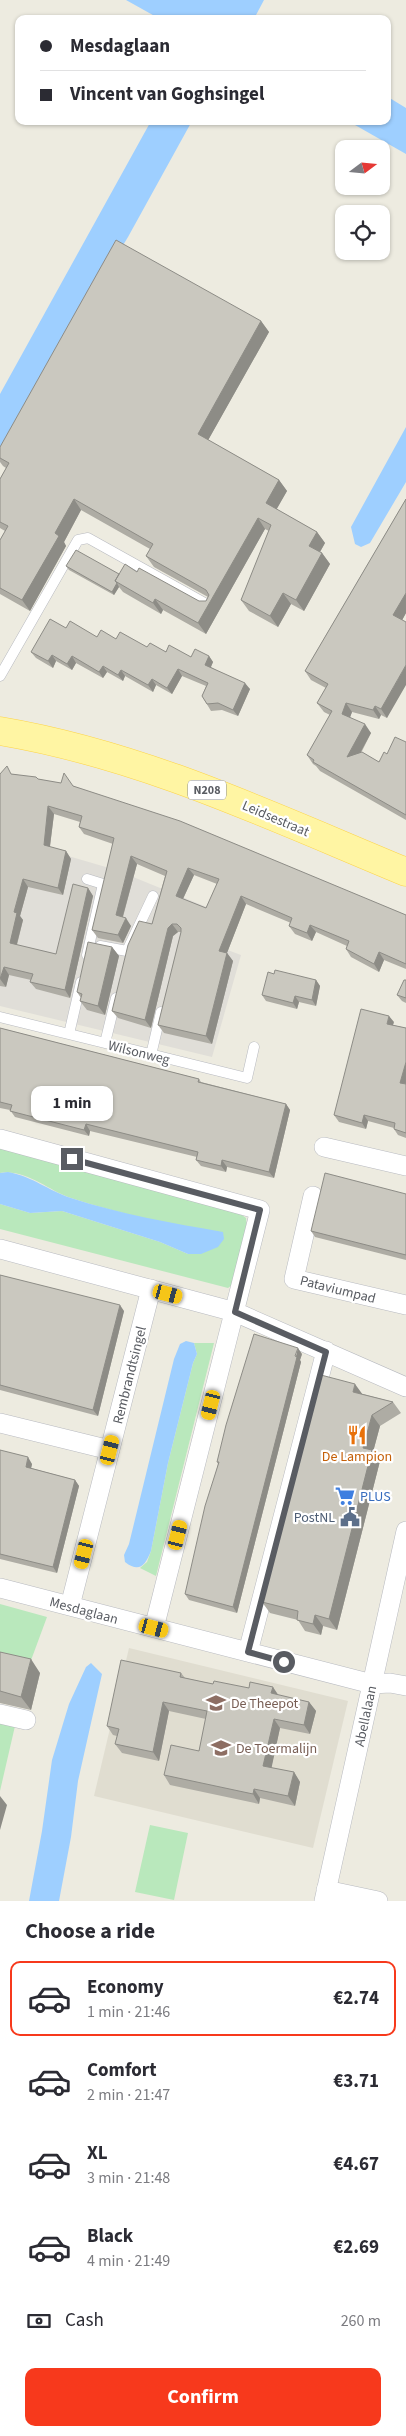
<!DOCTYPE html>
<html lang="en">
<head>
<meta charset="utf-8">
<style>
	:root { --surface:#fff; --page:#f7f7f7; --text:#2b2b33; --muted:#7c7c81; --line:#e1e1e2; --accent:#f7391c }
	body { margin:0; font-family:"Source Sans 3",sans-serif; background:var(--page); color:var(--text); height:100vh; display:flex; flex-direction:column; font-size:19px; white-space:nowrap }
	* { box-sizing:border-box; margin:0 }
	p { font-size:16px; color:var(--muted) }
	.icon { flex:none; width:28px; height:28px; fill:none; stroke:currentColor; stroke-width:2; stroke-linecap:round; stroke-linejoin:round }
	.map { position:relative; height:1901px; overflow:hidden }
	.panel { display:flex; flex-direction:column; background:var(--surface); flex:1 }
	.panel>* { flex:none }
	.top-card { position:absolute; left:15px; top:15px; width:376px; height:110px; border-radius:10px; box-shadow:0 1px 4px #0004; display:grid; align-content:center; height:110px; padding:0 25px; background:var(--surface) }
	.needle { width:32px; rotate:74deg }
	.buttons { position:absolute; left:335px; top:140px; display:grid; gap:10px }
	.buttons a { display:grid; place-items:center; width:55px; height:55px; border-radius:10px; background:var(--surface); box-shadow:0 1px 4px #0004; font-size:25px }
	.end { position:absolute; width:22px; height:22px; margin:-11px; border:6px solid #595c62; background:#fff; box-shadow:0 0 0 2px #fff }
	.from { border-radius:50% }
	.bubble { position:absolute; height:35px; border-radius:10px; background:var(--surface); box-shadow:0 1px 4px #0004; font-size:16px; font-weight:700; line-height:35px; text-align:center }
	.car { position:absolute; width:15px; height:30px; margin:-15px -8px; border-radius:6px; box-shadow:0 0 4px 1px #0007; background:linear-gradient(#f5c518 24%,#345 0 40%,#f5c518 0 76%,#345 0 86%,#f5c518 0) }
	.top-card b { display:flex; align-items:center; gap:18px; height:48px; font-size:19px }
	.top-card b+b { border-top:1px solid var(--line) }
	.top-card i { width:12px; height:12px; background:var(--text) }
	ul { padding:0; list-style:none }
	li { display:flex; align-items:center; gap:15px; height:75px; margin:0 10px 8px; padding:0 15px; border:2px solid transparent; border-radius:10px }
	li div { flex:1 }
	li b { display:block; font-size:19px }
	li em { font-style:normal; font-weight:700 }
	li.current { border-color:var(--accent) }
	li>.icon { width:45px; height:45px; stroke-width:1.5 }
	h2 { padding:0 25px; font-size:22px; line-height:60px }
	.pay { display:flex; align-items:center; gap:12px; height:55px; padding:0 25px; font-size:19px }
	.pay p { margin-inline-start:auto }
	.cta { display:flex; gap:10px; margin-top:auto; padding:10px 25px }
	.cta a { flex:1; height:58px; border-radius:10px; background:var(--accent); color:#fff; font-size:20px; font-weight:700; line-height:58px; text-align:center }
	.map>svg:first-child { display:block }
</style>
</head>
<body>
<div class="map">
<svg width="406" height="1901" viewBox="0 0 406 1901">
	<rect width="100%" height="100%" fill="#edebe0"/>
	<path fill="#e0ded8" d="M 0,836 L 116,870 L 219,912 L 214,945 L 241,955 L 212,1057 L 0,1006 Z"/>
	<path fill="#e0ddd0" d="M 129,1648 L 348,1701 L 313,1848 L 94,1796 Z"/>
	<path fill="#b9e8bc" d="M 0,1148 L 238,1212 L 246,1218 L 247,1228 L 232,1285 L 228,1288 L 0,1229 L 0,1204 L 30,1213 L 62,1211 L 160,1242 L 188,1254 L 213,1231 C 165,1224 117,1213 71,1198 C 47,1190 27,1169 0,1173 Z
		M 194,1343 L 214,1343 L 156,1576 L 140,1568 L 147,1562 L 151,1551 L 168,1463 L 193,1363 L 197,1354 Z
		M 0,1604 L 47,1617 L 30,1663 L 0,1698 Z
		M 0,1722 L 15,1726 L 0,1791 Z
		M 150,1825 L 188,1833 L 174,1900 L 135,1892 Z"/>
	<path fill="#9ecfff" d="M 126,0 L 264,0 L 256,15 L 258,19 L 160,19 Z
		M 388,97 L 406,108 L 406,154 L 348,121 L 388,121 Z
		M 151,121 L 192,121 L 128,237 L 0,448 L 0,394 Z
		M 406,427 L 406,482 L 370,543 L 361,547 L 355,544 L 351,527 Z
		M 8,1172 C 34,1177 47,1190 71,1198 C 120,1214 172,1223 223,1232 L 224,1239 L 218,1247 L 201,1254 L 188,1254 L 160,1242 L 62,1211 L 30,1213 L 0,1204 L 0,1173 Z
		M 186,1341 L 194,1343 L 197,1354 L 193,1363 L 168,1463 L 151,1551 C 145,1566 139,1573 125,1562 L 124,1555 L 129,1544 L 174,1359 L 180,1344 Z
		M 91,1663 L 102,1674 L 78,1781 L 71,1837 L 59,1901 L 29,1901 L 42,1831 L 52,1760 L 69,1704 L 86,1667 Z"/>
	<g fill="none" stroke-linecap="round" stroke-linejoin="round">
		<defs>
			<path id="lane" d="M 0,676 L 78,540 L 88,538 L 210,606
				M 100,946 L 127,951 L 153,896
				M 87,955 L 103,884 L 87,879
				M 0,1017 L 247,1078 L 254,1047
				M 69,1034 L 81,982
				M 105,1043 L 116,998
				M 151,1055 L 161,1012"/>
			<path id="street" d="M 0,1139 L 260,1210 L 154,1628
				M 324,1147 L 406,1166
				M 313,1196 L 294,1279 L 406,1305
				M 0,1249 L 235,1312 L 406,1387
				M 0,1423 L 110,1450
				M 0,1588 L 372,1684 L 390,1683 L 406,1686
				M 70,1606 L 151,1289
				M 248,1652 L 326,1351
				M 0,1714 L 26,1720
				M 326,1890 L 378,1901
				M 324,1901 L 406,1531"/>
			<path id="primary" d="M 0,731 C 143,755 273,817 406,872"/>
		</defs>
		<use href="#lane" stroke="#b8bac0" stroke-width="11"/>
		<use href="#street" stroke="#b8bac0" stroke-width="20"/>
		<use href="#primary" stroke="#fdd449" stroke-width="29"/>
		<use href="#lane" stroke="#fff" stroke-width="10"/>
		<use href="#street" stroke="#fff" stroke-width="19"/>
		<use href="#primary" stroke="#fff5a3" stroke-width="28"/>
	</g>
	<path fill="#aeaca4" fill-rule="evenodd" d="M 261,321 L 269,332 L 208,440 L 279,480 L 287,491 L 276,509 L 317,532 L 325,543 L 320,552 L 322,553 L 330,564 L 304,611 L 291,604 L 278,627 L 249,611 L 241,600 L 269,531 L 265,529 L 206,634 L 163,610 L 161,614 L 123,592 L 119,587 L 114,595 L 69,570 L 66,566 L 119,574 L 137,572 L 199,601 L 206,601 L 208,597 L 154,567 L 146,556 L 150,549 L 81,510 L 64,542 L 66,546 L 30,611 L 0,594 L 0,540 L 5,531 L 0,528 L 0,479 L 6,468 L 3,466 L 0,462 L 0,447 Z
		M 406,499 L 406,613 L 402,620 L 387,718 L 381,715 L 379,719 L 352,712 L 350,717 L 371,733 L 361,753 L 379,762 L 387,754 L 406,742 L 406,820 L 320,771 L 316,766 L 313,764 L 307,755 L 330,715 L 324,712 L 317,703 L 326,688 L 311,680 L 305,671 Z
		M 66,628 L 97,637 L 116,639 L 147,647 L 191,657 L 209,656 L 213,662 L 211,667 L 250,689 L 238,716 L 222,710 L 211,711 L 202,696 L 206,686 L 182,676 L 172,694 L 156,685 L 153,692 L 125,676 L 123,681 L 107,672 L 103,678 L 76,663 L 72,670 L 56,661 L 53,668 L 36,658 L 31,652 Z
		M 0,774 L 13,774 L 73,786 L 406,915 L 406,969 L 384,960 L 379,972 L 351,957 L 346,949 L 347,946 L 316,932 L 312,941 L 295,934 L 289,926 L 291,923 L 246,904 L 227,953 L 233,961 L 212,1044 L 164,1033 L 158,1025 L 181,932 L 178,932 L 173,936 L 151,1028 L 118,1018 L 112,1011 L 152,924 L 165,876 L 137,864 L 123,917 L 131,926 L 123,943 L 98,938 L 92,930 L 113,844 L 84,834 L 79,827 L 80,822 L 54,814 L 50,847 L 66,851 L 71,859 L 63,895 L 28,887 L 20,916 L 23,920 L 17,945 L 56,954 L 88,888 L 93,896 L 70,998 L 36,989 L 30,982 L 31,980 L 9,975 L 6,987 L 0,986 ZM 194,875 L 217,884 L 206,908 L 183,899 Z
		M 112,947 L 119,956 L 105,1015 L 87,1010 L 80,1001 L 81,998 L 77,992 Z
		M 274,974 L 316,980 L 320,986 L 316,1006 L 299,1002 L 297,1009 L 266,1001 L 262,995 Z
		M 406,980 L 406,1003 L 402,1001 L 397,995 Z
		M 394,1022 L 393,1025 L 406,1028 L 406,1138 L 398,1135 L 394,1129 L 394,1128 L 368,1121 L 366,1129 L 339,1122 L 334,1115 Z
		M 0,1028 L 199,1079 L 201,1082 L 286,1104 L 290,1110 L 274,1178 L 227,1167 L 226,1172 L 201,1166 L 196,1160 L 197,1157 L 90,1131 L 89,1136 L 15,1117 L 10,1110 L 0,1108 Z
		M 406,1194 L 406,1260 L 315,1237 L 311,1231 Z
		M 0,1275 L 124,1311 L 98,1416 L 0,1390 Z
		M 302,1354 L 300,1360 L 301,1362 L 237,1613 L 189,1600 L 185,1594 L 218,1464 L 217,1462 Z
		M 363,1394 L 393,1402 L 401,1413 L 380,1426 L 373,1452 L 380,1461 L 337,1630 L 323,1626 L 321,1635 L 305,1631 L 298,1620 L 270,1613 L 262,1602 Z
		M 0,1450 L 32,1464 L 31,1468 L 75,1480 L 79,1486 L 57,1573 L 0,1559 Z
		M 0,1652 L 40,1673 L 31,1710 L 0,1703 Z
		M 181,1673 L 185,1678 L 213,1684 L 278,1695 L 309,1702 L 316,1711 L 310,1734 L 280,1728 L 271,1768 L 294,1772 L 300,1782 L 295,1806 L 260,1798 L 259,1804 L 170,1785 L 164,1775 L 199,1751 L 206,1719 L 169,1711 L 159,1761 L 122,1753 L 115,1744 L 117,1736 L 113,1735 L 107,1726 Z"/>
	<path fill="#8d8c86" d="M 261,321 L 269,332 L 206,444 L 198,434 Z
		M 279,480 L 287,491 L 274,514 L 266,503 Z
		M 74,499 L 81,510 L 64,542 L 66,546 L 30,611 L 22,600 L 55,533 Z
		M 258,518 L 265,529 L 206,634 L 198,623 Z
		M 317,532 L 325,543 L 317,557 L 309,546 Z
		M 322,553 L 330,564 L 304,611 L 296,600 Z
		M 117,583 L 119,587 L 114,595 L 112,592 Z
		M 283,593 L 291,604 L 278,627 L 270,616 Z
		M 406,593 L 406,613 L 400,624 L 393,615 Z
		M 155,599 L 163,610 L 161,614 L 153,603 Z
		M 52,655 L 56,661 L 53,668 L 48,661 Z
		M 72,656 L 76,663 L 72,670 L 67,664 Z
		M 209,656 L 213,662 L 209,671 L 205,665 Z
		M 406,665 L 406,685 L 387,718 L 381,709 Z
		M 103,666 L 107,672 L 103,678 L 99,672 Z
		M 178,669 L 182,676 L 172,694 L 167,688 Z
		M 121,670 L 125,676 L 123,681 L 118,675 Z
		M 152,679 L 156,685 L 153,692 L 148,685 Z
		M 245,683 L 250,689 L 238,716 L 233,710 Z
		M 346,703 L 352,712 L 348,723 L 342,714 Z
		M 375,706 L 381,715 L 379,719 L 373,710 Z
		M 365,724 L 371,733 L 353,766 L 347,757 Z
		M 48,806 L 54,814 L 49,853 L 44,845 Z
		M 66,851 L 71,859 L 63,895 L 58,888 Z
		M 131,856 L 137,864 L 121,923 L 116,915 Z
		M 188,868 L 194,875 L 181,903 L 176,896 Z
		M 23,879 L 28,887 L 20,916 L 23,920 L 15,951 L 10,943 L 14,912 Z
		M 88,888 L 93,896 L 70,998 L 65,990 Z
		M 241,896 L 246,904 L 225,958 L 219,951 Z
		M 126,918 L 131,926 L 123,943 L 118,935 Z
		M 172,924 L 178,932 L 173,936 L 151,1028 L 145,1020 L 168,928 Z
		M 310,925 L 316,932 L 312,941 L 307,933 Z
		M 112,947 L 119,956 L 105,1015 L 98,1006 Z
		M 379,952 L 384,960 L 379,972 L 374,964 Z
		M 227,953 L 233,961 L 212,1044 L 206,1036 Z
		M 4,967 L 9,975 L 6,987 L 0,979 Z
		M 316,980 L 320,986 L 316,1006 L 312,1000 Z
		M 295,996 L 299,1002 L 297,1009 L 293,1003 Z
		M 389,1016 L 394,1022 L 391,1030 L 387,1024 Z
		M 406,1062 L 406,1084 L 400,1083 Z
		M 286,1104 L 290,1110 L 274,1178 L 269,1172 Z
		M 364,1115 L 368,1121 L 366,1129 L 362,1123 Z
		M 86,1124 L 90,1131 L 89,1136 L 84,1130 Z
		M 222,1160 L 227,1167 L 226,1172 L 221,1166 Z
		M 120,1305 L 124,1311 L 98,1416 L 93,1410 Z
		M 298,1348 L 302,1354 L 300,1360 L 301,1362 L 237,1613 L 233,1607 Z
		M 355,1384 L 363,1395 L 353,1392 Z
		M 372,1415 L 380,1426 L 373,1452 L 380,1461 L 337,1630 L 329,1619 L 363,1448 Z
		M 28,1457 L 32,1464 L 30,1473 L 26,1467 Z
		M 75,1480 L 79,1486 L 57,1573 L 53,1567 Z
		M 315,1615 L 323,1626 L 321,1635 L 313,1624 Z
		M 31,1659 L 40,1673 L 31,1710 L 21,1697 Z
		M 273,1687 L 279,1696 L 271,1693 Z
		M 163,1702 L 169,1711 L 159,1761 L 153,1752 Z
		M 309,1702 L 316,1711 L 310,1734 L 304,1725 Z
		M 274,1719 L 280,1728 L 270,1775 L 263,1766 Z
		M 294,1772 L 300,1782 L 295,1806 L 288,1796 Z
		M 254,1789 L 260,1798 L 259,1804 L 253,1794 Z
		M 0,1796 L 7,1805 L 0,1830 Z"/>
	<path fill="#cac8bf" stroke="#8d8c86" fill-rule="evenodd" d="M 116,240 L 261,321 L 198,434 L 279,480 L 266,503 L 317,532 L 309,546 L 322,553 L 296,600 L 283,593 L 270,616 L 241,600 L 271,525 L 258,518 L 198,623 L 155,599 L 153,603 L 115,581 L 125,564 L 137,572 L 139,568 L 199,601 L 206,601 L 209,595 L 206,590 L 146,556 L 153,544 L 74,499 L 55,533 L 59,536 L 22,600 L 0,588 L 0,540 L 8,526 L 0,522 L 0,479 L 9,463 L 0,458 L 0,447 Z
		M 406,499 L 406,593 L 393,615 L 406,622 L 406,665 L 381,709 L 375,706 L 373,710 L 346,703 L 342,714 L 365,724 L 347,757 L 362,752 L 379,762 L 384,752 L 387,754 L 395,737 L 406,742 L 406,815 L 313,762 L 314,760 L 307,755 L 332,711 L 317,703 L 328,684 L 305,671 Z
		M 76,550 L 119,574 L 115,581 L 117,583 L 112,592 L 66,566 Z
		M 50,619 L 66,628 L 70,621 L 97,637 L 101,630 L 116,639 L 120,632 L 147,647 L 150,643 L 166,652 L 169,645 L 191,657 L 195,649 L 209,656 L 205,665 L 245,683 L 233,710 L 218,703 L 207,704 L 202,696 L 208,683 L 178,669 L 167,688 L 152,679 L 148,685 L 121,670 L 118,675 L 103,666 L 99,672 L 72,656 L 67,664 L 52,655 L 48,661 L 31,652 Z
		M 7,766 L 11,774 L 36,777 L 38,779 L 61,783 L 64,773 L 73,786 L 180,821 L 406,915 L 406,964 L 379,952 L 374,964 L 346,949 L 349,941 L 310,925 L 307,933 L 289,926 L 292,918 L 241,896 L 219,951 L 227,953 L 206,1036 L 158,1025 L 181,932 L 181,928 L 177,924 L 172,924 L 168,928 L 145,1020 L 112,1011 L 128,945 L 139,921 L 152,924 L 167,871 L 131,856 L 116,915 L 126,918 L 118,935 L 92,930 L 114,838 L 79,827 L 82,816 L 48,806 L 44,845 L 66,851 L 58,888 L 23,879 L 14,912 L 17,913 L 10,943 L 56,954 L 73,884 L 88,888 L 65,990 L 30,982 L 33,974 L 4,967 L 0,979 L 0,774 ZM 188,868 L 219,879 L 206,908 L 176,896 Z
		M 88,942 L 112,947 L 98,1006 L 80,1001 L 82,994 L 77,992 Z
		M 275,970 L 316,980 L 312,1000 L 295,996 L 293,1003 L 262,995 L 268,972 L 274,974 Z
		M 404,980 L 406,980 L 406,998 L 397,995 Z
		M 361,1009 L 389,1016 L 387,1024 L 406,1028 L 406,1062 L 400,1083 L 406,1084 L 406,1133 L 394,1129 L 395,1123 L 364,1115 L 362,1123 L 334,1115 Z
		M 0,1028 L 199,1079 L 198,1082 L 286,1104 L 269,1172 L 222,1160 L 221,1166 L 196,1160 L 198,1152 L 86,1124 L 84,1130 L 10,1111 L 12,1105 L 0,1102 Z
		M 325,1173 L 406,1194 L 406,1255 L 311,1231 Z
		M 0,1275 L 120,1305 L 93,1410 L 0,1385 Z
		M 254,1334 L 298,1348 L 295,1356 L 297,1357 L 233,1607 L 185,1594 L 205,1506 L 219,1462 L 217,1462 L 226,1425 Z
		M 321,1375 L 355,1384 L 353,1392 L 393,1402 L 372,1415 L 363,1448 L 372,1450 L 329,1619 L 315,1615 L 313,1624 L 297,1620 L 298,1611 L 262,1602 Z
		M 0,1450 L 28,1457 L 26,1467 L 75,1480 L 53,1567 L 0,1554 Z
		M 0,1652 L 31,1659 L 21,1697 L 0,1691 Z
		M 121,1660 L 181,1673 L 180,1677 L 213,1684 L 214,1681 L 249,1688 L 250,1682 L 273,1687 L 271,1693 L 309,1702 L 304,1725 L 274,1719 L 263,1766 L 294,1772 L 288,1796 L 254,1789 L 253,1794 L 164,1775 L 171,1745 L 199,1751 L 207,1711 L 163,1702 L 153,1752 L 115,1744 L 119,1729 L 107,1726 Z"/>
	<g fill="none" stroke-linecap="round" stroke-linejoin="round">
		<path stroke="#595c62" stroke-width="6" d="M 72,1159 L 260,1210 L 235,1312 L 326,1352 L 248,1652 L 284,1662"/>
	</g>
	<defs>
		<symbol id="restaurant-bare" viewBox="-9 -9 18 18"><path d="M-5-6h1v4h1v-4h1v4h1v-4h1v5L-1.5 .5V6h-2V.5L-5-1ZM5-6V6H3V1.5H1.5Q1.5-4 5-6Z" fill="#e8710a" stroke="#fff" stroke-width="2.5" paint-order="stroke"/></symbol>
		<symbol id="supermarket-bare" viewBox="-9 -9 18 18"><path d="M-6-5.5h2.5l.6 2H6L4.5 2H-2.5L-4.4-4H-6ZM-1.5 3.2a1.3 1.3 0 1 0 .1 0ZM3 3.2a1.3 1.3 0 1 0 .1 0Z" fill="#3f7fe0" stroke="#fff" stroke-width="2.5" paint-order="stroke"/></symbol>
		<symbol id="civic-bare" viewBox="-9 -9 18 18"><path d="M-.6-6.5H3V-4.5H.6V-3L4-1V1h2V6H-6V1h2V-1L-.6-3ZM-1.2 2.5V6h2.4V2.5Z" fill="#5c6f8a" stroke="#fff" stroke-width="2.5" paint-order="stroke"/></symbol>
		<symbol id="school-bare" viewBox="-9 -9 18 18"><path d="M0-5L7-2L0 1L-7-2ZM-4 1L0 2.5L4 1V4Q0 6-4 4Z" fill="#8d6e63" stroke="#fff" stroke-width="2.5" paint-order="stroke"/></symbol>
	</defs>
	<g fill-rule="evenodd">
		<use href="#restaurant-bare" x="343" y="1421" width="28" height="28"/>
		<use href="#supermarket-bare" x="331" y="1482" width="28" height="28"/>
		<use href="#civic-bare" x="336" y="1503" width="28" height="28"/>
		<use href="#school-bare" x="202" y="1689" width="28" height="28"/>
		<use href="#school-bare" x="207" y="1734" width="28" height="28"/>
	</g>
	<g text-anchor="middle" stroke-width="4.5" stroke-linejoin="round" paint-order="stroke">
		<rect fill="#fff" stroke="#8b8d91" stroke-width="1" x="188" y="780.5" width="38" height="19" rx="4"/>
		<g font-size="12" font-weight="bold" fill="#595c62">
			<text x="207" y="794">N208</text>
		</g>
		<g font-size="14" fill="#595c62" stroke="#fff">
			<text transform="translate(276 818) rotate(23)" y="5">Leidsestraat</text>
			<text transform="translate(139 1052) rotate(14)" y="5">Wilsonweg</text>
			<text transform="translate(338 1289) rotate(14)" y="5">Pataviumpad</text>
			<text transform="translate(129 1375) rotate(-76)" y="5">Rembrandtsingel</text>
			<text transform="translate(84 1610) rotate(15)" y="5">Mesdaglaan</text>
			<text transform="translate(365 1716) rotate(-78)" y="5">Abellalaan</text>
		</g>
		<g font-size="14" fill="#c56008" stroke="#fff">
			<text x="357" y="1461">De Lampion</text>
		</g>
		<g font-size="14" fill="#366cbe" stroke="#fff" text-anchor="start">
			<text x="360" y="1501">PLUS</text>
		</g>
		<g font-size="14" fill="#4e5e75" stroke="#fff" text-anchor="end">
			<text x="335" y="1522">PostNL</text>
		</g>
		<g font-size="14" fill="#785e54" stroke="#fff" text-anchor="start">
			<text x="231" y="1708">De Theepot</text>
			<text x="236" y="1753">De Toermalijn</text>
		</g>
	</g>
</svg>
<div class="buttons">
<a><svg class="needle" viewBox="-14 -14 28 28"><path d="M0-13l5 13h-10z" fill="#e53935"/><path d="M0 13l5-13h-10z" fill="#7c7c81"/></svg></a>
<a><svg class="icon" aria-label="locate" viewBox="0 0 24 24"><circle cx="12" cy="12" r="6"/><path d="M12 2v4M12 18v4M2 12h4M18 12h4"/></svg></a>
</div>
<i class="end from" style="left:284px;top:1662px"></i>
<i class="end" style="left:72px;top:1159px"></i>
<div class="bubble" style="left:31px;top:1086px;width:82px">1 min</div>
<i class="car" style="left:168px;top:1294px;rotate:105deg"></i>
<i class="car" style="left:211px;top:1405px;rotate:194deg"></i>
<i class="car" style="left:110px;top:1450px;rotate:14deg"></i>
<i class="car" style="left:178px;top:1535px;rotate:14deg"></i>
<i class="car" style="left:84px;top:1554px;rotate:194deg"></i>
<i class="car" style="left:154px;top:1628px;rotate:105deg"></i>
<div class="top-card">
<b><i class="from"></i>Mesdaglaan</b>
<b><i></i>Vincent van Goghsingel</b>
</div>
</div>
<section class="panel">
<h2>Choose a ride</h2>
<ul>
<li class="current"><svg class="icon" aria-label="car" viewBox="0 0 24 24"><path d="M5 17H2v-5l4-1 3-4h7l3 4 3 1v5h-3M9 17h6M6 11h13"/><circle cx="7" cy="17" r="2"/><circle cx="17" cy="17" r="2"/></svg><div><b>Economy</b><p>1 min · 21:46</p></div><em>€2.74</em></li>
<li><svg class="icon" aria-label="car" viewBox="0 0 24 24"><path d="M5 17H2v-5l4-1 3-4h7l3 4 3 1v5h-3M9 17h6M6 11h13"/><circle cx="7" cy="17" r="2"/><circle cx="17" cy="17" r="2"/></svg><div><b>Comfort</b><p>2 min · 21:47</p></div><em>€3.71</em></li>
<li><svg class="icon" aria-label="car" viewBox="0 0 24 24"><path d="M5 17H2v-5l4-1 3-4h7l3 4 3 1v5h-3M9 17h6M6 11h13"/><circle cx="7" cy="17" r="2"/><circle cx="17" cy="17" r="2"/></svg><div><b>XL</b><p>3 min · 21:48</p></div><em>€4.67</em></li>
<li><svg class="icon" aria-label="car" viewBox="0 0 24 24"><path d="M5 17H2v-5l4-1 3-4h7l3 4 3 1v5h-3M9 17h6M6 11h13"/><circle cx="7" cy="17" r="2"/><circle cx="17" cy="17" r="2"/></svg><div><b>Black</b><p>4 min · 21:49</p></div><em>€2.69</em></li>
</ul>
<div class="pay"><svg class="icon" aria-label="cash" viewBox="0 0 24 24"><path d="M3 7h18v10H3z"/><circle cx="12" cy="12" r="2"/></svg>Cash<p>260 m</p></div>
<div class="cta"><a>Confirm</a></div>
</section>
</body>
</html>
